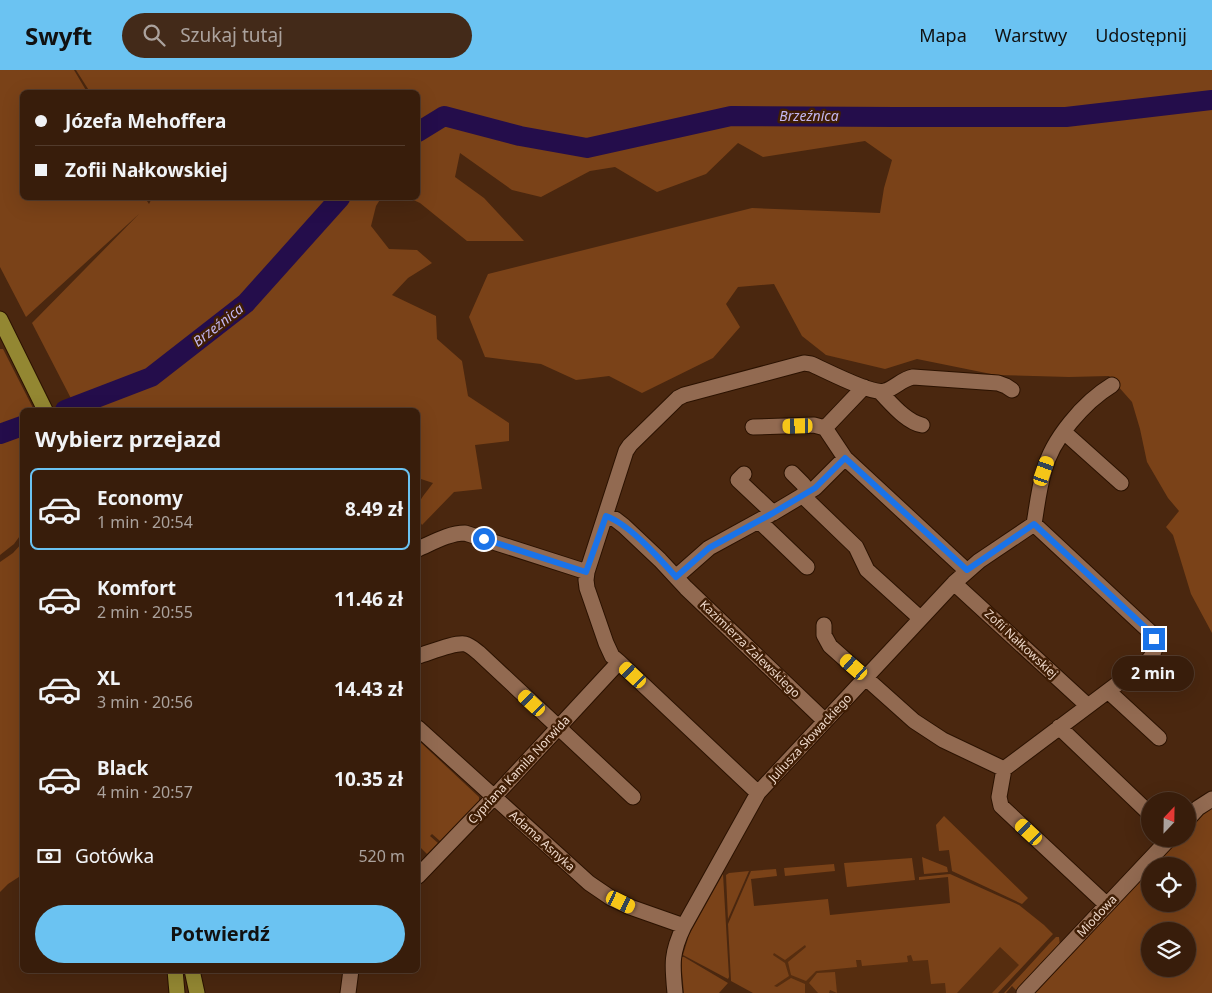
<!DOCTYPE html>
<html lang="pl">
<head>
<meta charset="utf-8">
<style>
	:root { --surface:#381d0b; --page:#432a19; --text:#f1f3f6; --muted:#aba29d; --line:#523b2c; --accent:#6bc3f2 }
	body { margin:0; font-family:"Noto Sans",sans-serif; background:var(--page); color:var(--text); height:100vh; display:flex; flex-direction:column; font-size:19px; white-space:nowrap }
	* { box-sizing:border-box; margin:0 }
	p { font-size:16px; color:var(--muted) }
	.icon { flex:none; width:28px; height:28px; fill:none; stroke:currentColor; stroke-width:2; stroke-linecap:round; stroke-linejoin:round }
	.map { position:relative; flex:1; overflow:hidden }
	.panel { position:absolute; left:20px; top:338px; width:400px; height:565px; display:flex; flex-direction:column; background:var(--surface); border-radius:8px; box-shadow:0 5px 20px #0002,0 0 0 1px var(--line) }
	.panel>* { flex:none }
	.hud { position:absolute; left:20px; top:20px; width:400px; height:110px; border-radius:8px; box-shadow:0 5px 20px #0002,0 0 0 1px var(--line); display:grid; align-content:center; height:110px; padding:0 15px; background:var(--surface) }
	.needle { width:32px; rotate:22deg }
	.fabs { position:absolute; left:1141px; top:722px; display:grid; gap:10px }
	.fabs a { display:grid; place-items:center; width:55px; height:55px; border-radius:50%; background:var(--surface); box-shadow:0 5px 20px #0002,0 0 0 1px var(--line); font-size:25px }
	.end { position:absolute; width:22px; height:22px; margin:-11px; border:6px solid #1a73e8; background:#fff; box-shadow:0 0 0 2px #fff }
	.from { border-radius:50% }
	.bubble { position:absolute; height:35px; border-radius:18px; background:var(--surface); box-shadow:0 5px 20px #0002,0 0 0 1px var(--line); font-size:16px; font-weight:700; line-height:35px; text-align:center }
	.car { position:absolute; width:15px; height:30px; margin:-15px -8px; border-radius:6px; box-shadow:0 0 4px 1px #0007; background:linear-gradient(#f5c518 24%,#345 0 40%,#f5c518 0 76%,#345 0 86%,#f5c518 0) }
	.hud b { display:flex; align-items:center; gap:18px; height:48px; font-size:19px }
	.hud b+b { border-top:1px solid var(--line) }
	.hud i { width:12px; height:12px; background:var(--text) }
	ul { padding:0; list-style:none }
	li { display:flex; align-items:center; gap:15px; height:82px; margin:0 10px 8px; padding:0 5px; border:2px solid transparent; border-radius:8px }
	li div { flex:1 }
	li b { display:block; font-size:19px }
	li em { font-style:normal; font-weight:700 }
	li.selected { border-color:var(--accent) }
	li>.icon { width:45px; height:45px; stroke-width:1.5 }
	h2 { padding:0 15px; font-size:22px; line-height:60px }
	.pay { display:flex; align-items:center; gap:12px; height:55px; padding:0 15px; font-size:19px }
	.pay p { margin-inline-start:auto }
	.cta { display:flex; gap:10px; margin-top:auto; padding:10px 15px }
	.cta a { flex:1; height:58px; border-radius:30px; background:var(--accent); color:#111; font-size:20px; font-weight:700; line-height:58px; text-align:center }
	header { display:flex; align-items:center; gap:30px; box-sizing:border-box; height:70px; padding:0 25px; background:var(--accent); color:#111 }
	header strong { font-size:24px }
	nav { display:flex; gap:28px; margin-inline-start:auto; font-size:18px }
	.search { width:350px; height:45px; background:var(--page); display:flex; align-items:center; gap:12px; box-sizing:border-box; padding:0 18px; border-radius:28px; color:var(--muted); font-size:19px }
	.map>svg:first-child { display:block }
</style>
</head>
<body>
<header>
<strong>Swyft</strong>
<div class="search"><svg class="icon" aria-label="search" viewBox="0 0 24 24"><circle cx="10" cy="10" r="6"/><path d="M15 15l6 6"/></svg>Szukaj tutaj</div>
<nav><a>Mapa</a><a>Warstwy</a><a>Udostępnij</a></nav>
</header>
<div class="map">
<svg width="1212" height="923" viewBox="0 0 1212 923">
	<rect width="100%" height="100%" fill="#4a270f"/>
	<path fill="#562d0f" d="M 761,869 L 1040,876 L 995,923 L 769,923 L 764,920 Z"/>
	<path fill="#7a4218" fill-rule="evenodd" d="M 0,0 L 74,0 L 87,22 L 22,22 L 22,128 L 145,128 L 149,134 L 152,128 L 381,128 L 376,136 L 371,156 L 389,179 L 417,180 L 432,193 L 408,208 L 392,225 L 436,246 L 437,269 L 462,291 L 468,326 L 509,353 L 509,371 L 475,375 L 482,419 L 454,422 L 422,455 C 410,437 423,427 433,413 L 418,408 L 418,340 L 77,340 L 32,253 L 139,144 L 26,247 L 0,197 Z
		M 76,0 L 1212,0 L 1212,563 L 1191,524 L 1173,465 L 1166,457 L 1179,441 L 1168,428 L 1147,392 L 1140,359 L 1132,332 L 1109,306 L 1069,307 L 996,305 L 917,289 L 885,299 L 826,285 L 802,266 L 774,214 L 738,217 L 726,234 L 740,257 L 713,288 L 642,323 L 609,306 L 576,310 L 541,294 L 485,287 L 469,247 L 488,204 L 752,138 L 880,143 L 884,118 L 892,90 L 865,71 L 763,87 L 738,73 L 706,104 L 657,122 L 615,97 L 590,101 L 541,127 L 512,120 L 460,83 L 455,107 L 484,128 L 524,171 L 467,171 L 420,133 L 409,128 L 418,128 L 418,22 L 90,22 Z
		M 0,279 L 3,279 L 34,340 L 22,340 L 22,463 L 14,474 L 0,485 Z
		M 22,473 L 22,805 L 8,814 L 0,822 L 0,492 L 13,483 Z
		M 418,670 L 479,727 L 479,731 L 440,771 L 432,764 L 430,766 L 438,773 L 427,784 L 418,775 Z
		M 1212,738 L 1212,923 L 1035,923 L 1150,801 L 1150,834 L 1188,834 L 1188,796 L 1154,796 L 1180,769 L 1188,769 L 1188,761 L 1203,744 ZM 1150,861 L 1188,861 L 1188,899 L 1150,899 Z
		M 944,746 L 1028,828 L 1022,834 L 952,801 L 949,780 L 939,781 L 936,755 Z
		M 922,787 L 947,797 L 948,802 L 924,804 Z
		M 912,788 L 915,810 L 847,817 L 844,793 Z
		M 834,794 L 835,801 L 785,806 L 784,798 Z
		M 776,799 L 777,806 L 751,809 L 754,836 L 828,829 L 830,845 L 950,833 L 948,807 L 919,810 L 919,807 L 950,804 L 1019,835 L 1044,855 L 1053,864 L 998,923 L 992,923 L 1019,895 L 1000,877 L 957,923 L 946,923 L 945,913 L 931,914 L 928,890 L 913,891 L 911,885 L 907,886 L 908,892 L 862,896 L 861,890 L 856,890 L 857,897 L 816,901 L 806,911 L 791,905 L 788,892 L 806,877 L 805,875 L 785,890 L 774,883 L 773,885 L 785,893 L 789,906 L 774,916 L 777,917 L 791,908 L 805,914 L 805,923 L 753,923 L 731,911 L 728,854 L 751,801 Z
		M 749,801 L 728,849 L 728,850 L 726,805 L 729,803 Z
		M 723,804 L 729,907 L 728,909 L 683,885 L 689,865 Z
		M 1056,867 L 1059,867 L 1060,876 L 1018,922 L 1012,916 L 1006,923 L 1004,923 L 1049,874 Z
		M 682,887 L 684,887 L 728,913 L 719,923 L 684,923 L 682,901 Z
		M 835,902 L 837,923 L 830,920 L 829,923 L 818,923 L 809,913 L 817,903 Z"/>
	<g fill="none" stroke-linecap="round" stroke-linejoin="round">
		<path stroke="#240d4b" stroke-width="20" d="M 418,62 L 444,46 L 520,66 L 587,78 L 731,46 L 895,47 L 1066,47 L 1212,30
			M 65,340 L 151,307 L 246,233 L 340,128
			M 0,364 L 22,356"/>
		<defs>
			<path id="minor" d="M 880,322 C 891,333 906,352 922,355
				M 753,357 L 814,355 L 825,358 L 845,388
				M 825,358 L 864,317
				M 1064,362 L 1121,413
				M 792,403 L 803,414 L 809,422
				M 744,404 L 738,410 L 773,443
				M 803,426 L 856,477 L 867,500 L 920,548
				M 606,446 L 615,449 L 624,456 L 660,490 L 686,518 L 825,651
				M 759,451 L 807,497
				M 418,479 C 432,473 449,463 465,463 L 587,502
				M 676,507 L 709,478 L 773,443 L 815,418 L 845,388 L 967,501
				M 954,513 L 1088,636
				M 824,555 L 824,565 L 830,576 L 914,651 L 943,670 L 1004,699 L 1148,591 C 1157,580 1158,573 1149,561 L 1034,454
				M 418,586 C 429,583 455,572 465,574 C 470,575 475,580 479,583 L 633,727
				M 1108,621 L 1159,668
				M 1059,657 L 1150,744
				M 418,658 L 589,813 L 611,828 L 630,837 L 684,856
				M 1004,699 L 999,727 L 1001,736 L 1107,835
				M 758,723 L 619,592 L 612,586 L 606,573 L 587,518 L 586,510 L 587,502 L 626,381 L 630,375 L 678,328 L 684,325 L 804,293 L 811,294 C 825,300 872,325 885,321 C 895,318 902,309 913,307 L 998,313 L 1006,316 L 1012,320
				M 1188,749 L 1198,738 L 1212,729
				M 418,806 L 494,727 L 619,592
				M 348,923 L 351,900
				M 675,923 C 672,894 671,883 684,856 L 758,723 L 954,513 L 979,491 L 1034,454 C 1037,436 1039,418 1044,401 C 1052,369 1084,332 1112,315
				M 1024,923 L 1169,769"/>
			<path id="major" d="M 0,249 L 45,340
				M 175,900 L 177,923
				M 192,900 L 197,923"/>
		</defs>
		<use href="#minor" stroke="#2b1201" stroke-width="17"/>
		<use href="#major" stroke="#2b1201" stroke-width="17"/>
		<use href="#minor" stroke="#926a51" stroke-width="15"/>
		<use href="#major" stroke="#938732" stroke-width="15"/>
	</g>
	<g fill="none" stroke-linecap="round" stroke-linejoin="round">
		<path stroke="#1a73e8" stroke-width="6" d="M 484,469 L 586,502 L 606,446 C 629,454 659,488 676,507 L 709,478 L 773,443 L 815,418 L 845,388 L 967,500 L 1034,454 L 1149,561 L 1154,569"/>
	</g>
	<g text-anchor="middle" stroke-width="5" stroke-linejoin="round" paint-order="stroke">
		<g font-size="12" fill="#f0dacc" stroke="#3f1d04">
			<text transform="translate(1021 574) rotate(43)" y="4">Zofii Nałkowskiej</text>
			<text transform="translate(750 579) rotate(44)" y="4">Kazimierza Zalewskiego</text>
			<text transform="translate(810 668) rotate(-47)" y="4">Juliusza Słowackiego</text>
			<text transform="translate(519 700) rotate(-47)" y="4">Cypriana Kamila Norwida</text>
			<text transform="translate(542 771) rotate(42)" y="4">Adama Asnyka</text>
			<text transform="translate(1097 846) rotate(-47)" y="4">Miodowa</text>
		</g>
		<g font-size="14" font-style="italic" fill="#c3b7f1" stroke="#3f1d04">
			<text x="809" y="51">Brzeźnica</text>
			<text transform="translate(218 255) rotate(-38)" y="5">Brzeźnica</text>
		</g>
	</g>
</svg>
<div class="fabs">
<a><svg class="needle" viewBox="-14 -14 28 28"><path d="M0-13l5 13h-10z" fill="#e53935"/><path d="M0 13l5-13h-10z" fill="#aba29d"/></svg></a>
<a><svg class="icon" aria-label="locate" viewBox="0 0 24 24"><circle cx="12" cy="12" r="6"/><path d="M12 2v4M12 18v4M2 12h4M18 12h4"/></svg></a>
<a><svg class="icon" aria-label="layers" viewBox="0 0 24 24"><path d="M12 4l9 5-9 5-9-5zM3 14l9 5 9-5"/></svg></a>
</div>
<i class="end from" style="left:484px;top:469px"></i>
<i class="end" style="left:1154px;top:569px"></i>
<div class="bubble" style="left:1112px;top:586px;width:82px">2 min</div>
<i class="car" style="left:798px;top:356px;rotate:269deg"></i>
<i class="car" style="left:1044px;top:401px;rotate:19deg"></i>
<i class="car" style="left:854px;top:597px;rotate:311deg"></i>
<i class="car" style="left:633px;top:605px;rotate:313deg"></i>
<i class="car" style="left:532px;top:633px;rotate:313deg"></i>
<i class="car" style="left:1029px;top:762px;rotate:313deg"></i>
<i class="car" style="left:621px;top:832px;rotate:116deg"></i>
<div class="hud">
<b><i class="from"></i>Józefa Mehoffera</b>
<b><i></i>Zofii Nałkowskiej</b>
</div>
<section class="panel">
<h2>Wybierz przejazd</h2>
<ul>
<li class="selected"><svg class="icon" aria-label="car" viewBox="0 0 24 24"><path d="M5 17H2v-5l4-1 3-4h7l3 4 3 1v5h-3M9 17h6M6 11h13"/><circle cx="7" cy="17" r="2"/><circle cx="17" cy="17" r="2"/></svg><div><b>Economy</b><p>1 min · 20:54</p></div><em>8.49 zł</em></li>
<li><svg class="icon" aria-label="car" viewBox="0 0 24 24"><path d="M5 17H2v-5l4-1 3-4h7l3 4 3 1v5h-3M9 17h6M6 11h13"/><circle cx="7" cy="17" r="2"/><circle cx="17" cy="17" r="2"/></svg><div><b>Komfort</b><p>2 min · 20:55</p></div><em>11.46 zł</em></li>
<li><svg class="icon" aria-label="car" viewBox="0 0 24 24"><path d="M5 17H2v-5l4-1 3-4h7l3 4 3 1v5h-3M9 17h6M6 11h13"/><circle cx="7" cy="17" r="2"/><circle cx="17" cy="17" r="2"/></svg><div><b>XL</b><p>3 min · 20:56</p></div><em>14.43 zł</em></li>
<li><svg class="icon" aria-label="car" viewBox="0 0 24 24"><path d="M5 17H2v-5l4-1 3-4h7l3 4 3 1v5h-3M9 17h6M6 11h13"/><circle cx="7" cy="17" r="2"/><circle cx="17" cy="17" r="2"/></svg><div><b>Black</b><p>4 min · 20:57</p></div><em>10.35 zł</em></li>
</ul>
<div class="pay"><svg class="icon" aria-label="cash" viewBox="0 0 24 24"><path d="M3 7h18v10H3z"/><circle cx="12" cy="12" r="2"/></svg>Gotówka<p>520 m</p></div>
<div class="cta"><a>Potwierdź</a></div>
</section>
</div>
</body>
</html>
